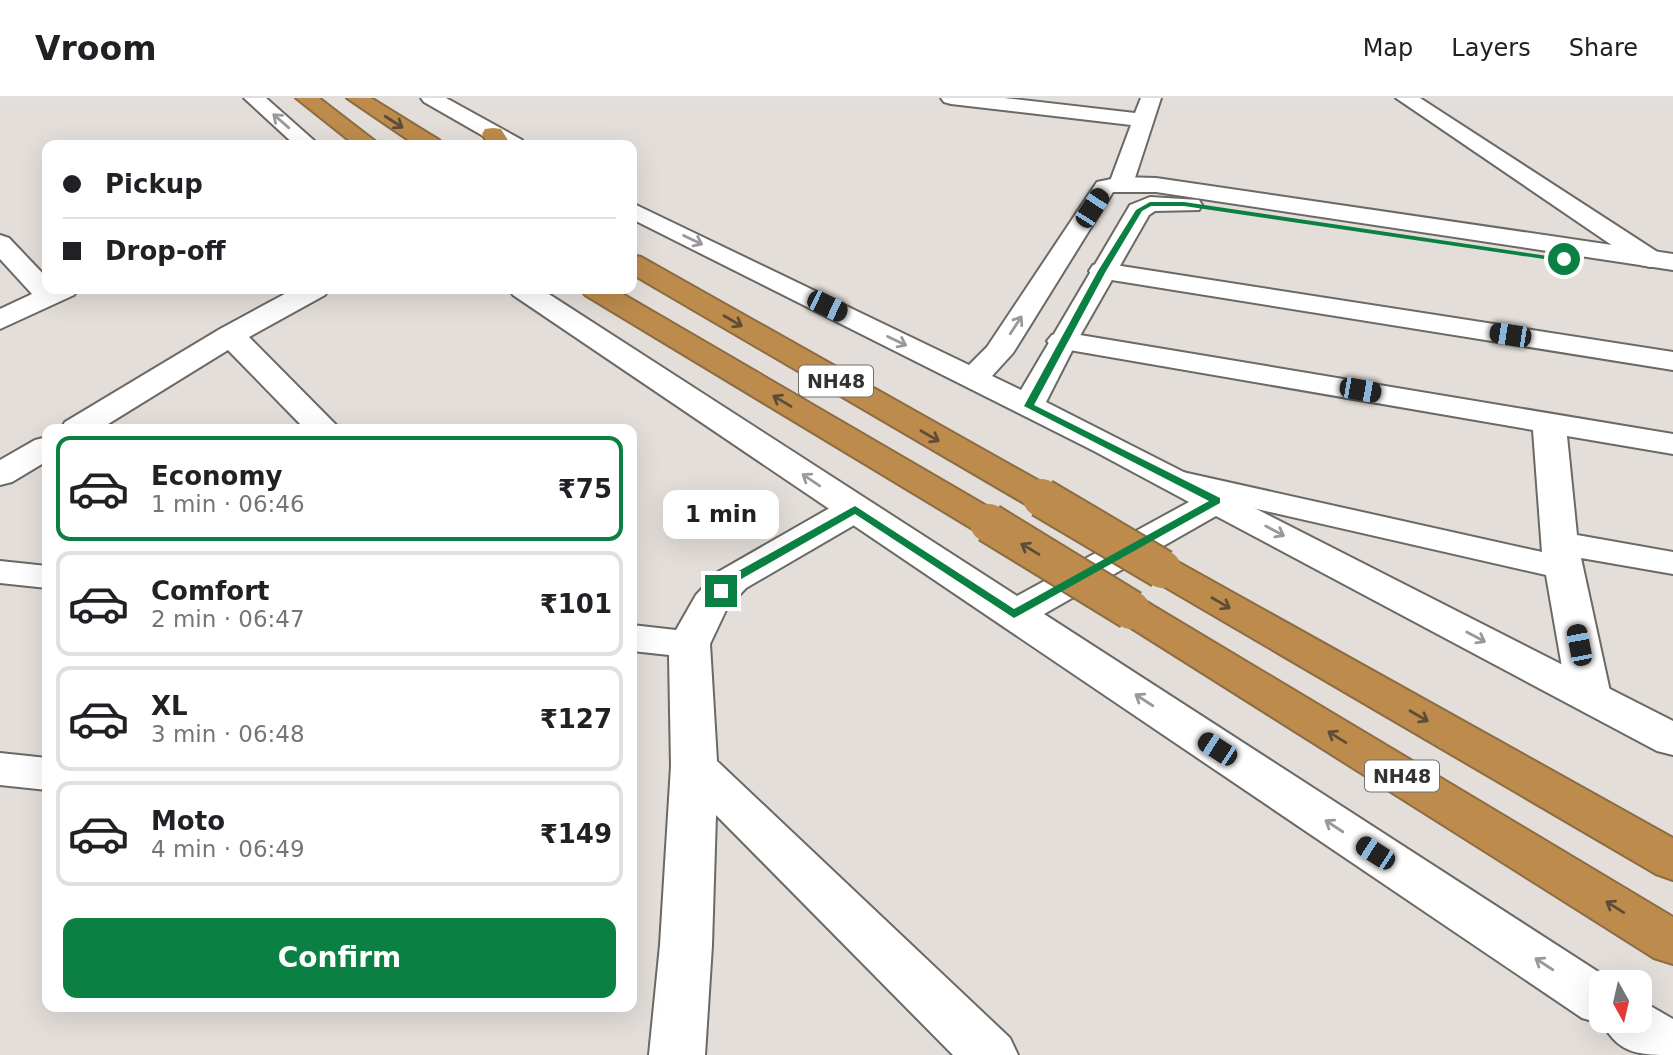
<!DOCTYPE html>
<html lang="en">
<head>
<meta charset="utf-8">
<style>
	:root { --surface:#fff; --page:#f6f6f6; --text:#202124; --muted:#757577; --line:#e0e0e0; --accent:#0b8043 }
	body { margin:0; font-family:"DejaVu Sans",sans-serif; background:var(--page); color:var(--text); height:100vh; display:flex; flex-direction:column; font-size:26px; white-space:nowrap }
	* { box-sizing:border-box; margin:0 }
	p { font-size:23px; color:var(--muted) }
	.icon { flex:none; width:38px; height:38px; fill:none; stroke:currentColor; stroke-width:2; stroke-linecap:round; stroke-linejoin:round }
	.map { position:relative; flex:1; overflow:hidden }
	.drawer { position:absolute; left:42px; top:326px; width:595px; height:588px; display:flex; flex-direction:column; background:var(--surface); border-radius:14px; box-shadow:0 7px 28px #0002 }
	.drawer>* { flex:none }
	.banner { position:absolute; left:42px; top:42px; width:595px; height:154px; border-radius:14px; box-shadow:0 7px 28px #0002; display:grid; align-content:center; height:154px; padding:0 21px; background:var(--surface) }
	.needle { width:46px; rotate:172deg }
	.fabs { position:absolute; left:1589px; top:872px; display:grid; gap:14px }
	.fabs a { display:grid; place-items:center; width:63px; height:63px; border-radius:14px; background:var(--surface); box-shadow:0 7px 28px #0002; font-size:35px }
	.end { position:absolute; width:32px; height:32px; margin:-16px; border:9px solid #0b8043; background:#fff; box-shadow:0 0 0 4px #fff }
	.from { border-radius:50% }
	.bubble { position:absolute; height:49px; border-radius:14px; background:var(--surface); box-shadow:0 7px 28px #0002; font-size:23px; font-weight:600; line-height:49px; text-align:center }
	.car { position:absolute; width:21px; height:42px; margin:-21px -10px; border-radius:9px; box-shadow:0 0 5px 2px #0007; background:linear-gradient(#222 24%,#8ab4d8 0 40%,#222 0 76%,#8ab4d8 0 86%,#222 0) }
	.banner b { display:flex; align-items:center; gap:24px; height:66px; font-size:26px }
	.banner b+b { border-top:2px solid var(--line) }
	.banner i { width:18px; height:18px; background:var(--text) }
	ul { padding:12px 0 0; list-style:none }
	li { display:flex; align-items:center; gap:21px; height:105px; margin:0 14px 10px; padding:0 7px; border:4px solid var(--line); border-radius:14px }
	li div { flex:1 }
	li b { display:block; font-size:26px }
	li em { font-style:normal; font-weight:600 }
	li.active { border-color:var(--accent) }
	li>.icon { width:63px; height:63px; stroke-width:1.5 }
	.button { display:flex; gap:14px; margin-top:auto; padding:14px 21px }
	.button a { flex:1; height:80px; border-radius:14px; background:var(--accent); color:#fff; font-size:28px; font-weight:600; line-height:80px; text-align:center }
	header { display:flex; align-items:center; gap:42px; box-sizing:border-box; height:98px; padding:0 35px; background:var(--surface); border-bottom:2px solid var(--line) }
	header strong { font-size:33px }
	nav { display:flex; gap:38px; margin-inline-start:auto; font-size:24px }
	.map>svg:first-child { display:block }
</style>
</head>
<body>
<header>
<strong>Vroom</strong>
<nav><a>Map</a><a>Layers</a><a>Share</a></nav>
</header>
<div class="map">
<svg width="1673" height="957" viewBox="0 0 1673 957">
	<rect width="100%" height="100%" fill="#e3ded9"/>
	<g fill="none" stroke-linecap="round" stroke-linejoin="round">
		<defs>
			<path id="street" d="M 941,0 L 1004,0 L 1135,15 L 1141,0 L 1161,0 L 1133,86 L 1129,91 L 1113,91 L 1109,86 L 1131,27 L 951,6 L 944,4 Z
				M 1396,0 L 1420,0 L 1659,155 L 1663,161 L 1659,167 L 1650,169 L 1641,167 Z
				M 0,137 L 9,140 L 47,180 L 47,191 L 78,191 L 74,197 L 0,231 L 0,211 L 32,196 L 0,161 Z
				M 1102,165 L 1673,254 L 1673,272 L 1093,179 L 1089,173 L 1093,167 Z
				M 294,191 L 329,191 L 325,197 L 249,239 L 340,331 L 305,331 L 228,252 L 100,331 L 61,331 L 65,324 L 220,231 Z
				M 1062,234 L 1673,336 L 1673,356 L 1567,338 L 1577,437 L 1673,454 L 1673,476 L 1581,460 L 1611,598 L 1604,608 L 1589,612 L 1574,608 L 1567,598 L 1546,477 L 1178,393 L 1166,390 L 1161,383 L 1166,376 L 1178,373 L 1542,454 L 1533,332 L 1052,249 L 1047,243 L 1052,237 Z
				M 47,339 L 47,363 L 12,384 L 0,387 L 0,362 L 35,342 Z
				M 855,400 L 868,403 L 873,411 L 868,419 L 746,490 L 727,510 L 710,546 L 717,663 L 1010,940 L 1018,957 L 953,957 L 716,717 L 712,847 L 705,957 L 649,957 L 660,847 L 671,668 L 669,557 L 632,553 L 632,527 L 676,532 L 696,497 L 718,474 L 842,403 Z
				M 0,463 L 47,468 L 47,490 L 0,485 Z
				M 0,655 L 47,660 L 47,692 L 0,687 Z"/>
			<path id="secondary" d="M 244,0 L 266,0 L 319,47 L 295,47 Z
				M 421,0 L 446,0 L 522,42 L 525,47 L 499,47 L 424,4 Z
				M 1121,79 L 1156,80 L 1673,156 L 1673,172 L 1156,94 L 1113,94 L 1013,255 L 992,278 L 1021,292 L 1130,107 L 1150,99 L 1199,102 L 1202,107 L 1199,112 L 1155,113 L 1149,117 L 1077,243 L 1046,304 L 1673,623 L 1673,657 L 1657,653 L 1216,418 L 1044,516 L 1614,884 L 1601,884 L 1601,922 L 1640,922 L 1640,902 L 1673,921 L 1673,957 C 1642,957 1619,957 1603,926 L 1582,920 L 513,197 L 509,191 L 541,191 L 1017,498 L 1189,404 L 1094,353 L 632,121 L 632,105 L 969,267 L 987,249 L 1097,84 Z"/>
			<path id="highway" d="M 296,0 L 319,0 L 380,47 L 355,47 Z
				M 347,0 L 371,0 L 439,42 L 442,47 L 416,47 Z
				M 493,30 L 501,31 L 511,47 L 489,47 L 482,36 L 485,31 Z
				M 632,157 L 641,159 L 1055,392 L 1060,400 L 1055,408 L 1042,411 L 1029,408 L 632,176 Z
				M 581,191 L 614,191 L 1002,417 L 1007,425 L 1002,433 L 989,436 L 976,433 L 585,197 Z
				M 1162,460 L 1176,463 L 1673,740 L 1673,782 L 1656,776 L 1148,479 L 1143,471 L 1148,463 Z
				M 1131,500 L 1145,503 L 1673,819 L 1673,866 L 1654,860 L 1117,521 L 1111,512 L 1117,503 Z"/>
		</defs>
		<use href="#street" stroke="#6c6864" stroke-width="4"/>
		<use href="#secondary" stroke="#6c6864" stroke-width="4"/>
		<use href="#highway" stroke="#8d6c42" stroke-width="4"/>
		<use href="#street" fill="#fff" fill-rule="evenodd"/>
		<use href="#secondary" fill="#fff" fill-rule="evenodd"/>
		<use href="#highway" fill="#bd8c4c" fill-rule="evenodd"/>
		<defs>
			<path id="highway-bridge" d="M 1042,400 L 1162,471
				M 989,425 L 1131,512"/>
		</defs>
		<use href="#highway-bridge" stroke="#8d6c42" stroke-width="42" stroke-linecap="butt"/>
		<use href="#highway-bridge" stroke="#bd8c4c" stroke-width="38"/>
	</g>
	<defs><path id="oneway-shaft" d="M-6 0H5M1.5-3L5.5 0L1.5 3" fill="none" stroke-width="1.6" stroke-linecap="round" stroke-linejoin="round" transform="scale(1.75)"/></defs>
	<g stroke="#9a9898">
		<use href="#oneway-shaft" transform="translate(281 23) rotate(-139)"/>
		<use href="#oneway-shaft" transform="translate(693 142) rotate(26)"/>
		<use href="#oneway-shaft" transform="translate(1016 227) rotate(-57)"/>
		<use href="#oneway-shaft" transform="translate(897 243) rotate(26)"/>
		<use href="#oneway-shaft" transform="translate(811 382) rotate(-146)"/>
		<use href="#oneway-shaft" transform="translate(1275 433) rotate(28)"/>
		<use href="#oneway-shaft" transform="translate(1476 539) rotate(28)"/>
		<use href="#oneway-shaft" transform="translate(1144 602) rotate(-147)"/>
		<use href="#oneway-shaft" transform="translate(1334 728) rotate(-147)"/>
		<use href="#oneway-shaft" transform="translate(1544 866) rotate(-147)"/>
	</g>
	<g stroke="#5d4d38">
		<use href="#oneway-shaft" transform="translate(394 24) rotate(33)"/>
		<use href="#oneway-shaft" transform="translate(733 223) rotate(30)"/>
		<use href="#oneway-shaft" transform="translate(782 303) rotate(-149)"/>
		<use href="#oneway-shaft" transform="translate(930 338) rotate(30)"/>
		<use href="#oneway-shaft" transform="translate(1030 451) rotate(-149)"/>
		<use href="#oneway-shaft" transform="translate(1221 505) rotate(30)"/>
		<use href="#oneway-shaft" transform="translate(1419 618) rotate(30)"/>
		<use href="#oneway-shaft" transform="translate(1337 639) rotate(-148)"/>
		<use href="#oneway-shaft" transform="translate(1615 809) rotate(-148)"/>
	</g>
	<path fill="#0b8043" d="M 1150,104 L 1184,104 L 1568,161 L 1564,164 L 1184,108 L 1151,108 L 1142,113 L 1106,173 L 1034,307 L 1220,400 L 1220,405 L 1014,520 L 855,416 L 736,484 L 725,496 L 717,496 L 715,493 L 728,479 L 855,408 L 1014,511 L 1209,403 L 1024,308 L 1098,173 L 1136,112 Z"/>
	<g text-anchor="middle" stroke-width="5" stroke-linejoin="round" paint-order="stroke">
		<g fill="#fff" stroke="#71706e" stroke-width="2">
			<rect x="799" y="267.5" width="74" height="31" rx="5"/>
			<rect x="1365" y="662.5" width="74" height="31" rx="5"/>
		</g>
		<g font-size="19" font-weight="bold" fill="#343230">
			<text x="836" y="290">NH48</text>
			<text x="1402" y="685">NH48</text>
		</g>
	</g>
</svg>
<div class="fabs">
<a><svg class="needle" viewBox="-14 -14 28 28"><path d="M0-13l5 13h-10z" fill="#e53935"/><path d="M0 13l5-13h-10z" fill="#757577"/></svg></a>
</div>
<i class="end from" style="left:1564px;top:161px"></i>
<i class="end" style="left:721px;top:493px"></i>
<div class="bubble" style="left:663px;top:392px;width:116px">1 min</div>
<i class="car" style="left:1092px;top:110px;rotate:33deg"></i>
<i class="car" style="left:827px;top:208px;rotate:116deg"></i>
<i class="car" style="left:1510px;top:237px;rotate:279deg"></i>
<i class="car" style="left:1360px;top:292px;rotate:100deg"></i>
<i class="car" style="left:1579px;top:547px;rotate:349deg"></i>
<i class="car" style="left:1217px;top:651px;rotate:303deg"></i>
<i class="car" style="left:1375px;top:755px;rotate:303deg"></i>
<div class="banner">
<b><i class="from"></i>Pickup</b>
<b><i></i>Drop-off</b>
</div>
<section class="drawer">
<ul>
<li class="active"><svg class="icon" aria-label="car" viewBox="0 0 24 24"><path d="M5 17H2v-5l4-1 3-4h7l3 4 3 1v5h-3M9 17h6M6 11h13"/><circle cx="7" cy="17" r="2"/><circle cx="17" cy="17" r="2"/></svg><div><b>Economy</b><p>1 min · 06:46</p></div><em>₹75</em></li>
<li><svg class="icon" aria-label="car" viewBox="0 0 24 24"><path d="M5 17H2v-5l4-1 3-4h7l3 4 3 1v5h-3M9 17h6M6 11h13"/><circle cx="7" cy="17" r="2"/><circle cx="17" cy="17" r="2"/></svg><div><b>Comfort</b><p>2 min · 06:47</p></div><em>₹101</em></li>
<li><svg class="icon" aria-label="car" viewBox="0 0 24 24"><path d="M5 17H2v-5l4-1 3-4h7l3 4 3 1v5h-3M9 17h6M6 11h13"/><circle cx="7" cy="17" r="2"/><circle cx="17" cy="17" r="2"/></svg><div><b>XL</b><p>3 min · 06:48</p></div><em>₹127</em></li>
<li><svg class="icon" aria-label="car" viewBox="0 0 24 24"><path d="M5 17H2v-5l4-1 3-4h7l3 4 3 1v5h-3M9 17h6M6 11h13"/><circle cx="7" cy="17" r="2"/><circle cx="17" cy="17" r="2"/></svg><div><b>Moto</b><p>4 min · 06:49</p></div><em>₹149</em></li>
</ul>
<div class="button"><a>Confirm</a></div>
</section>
</div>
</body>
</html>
